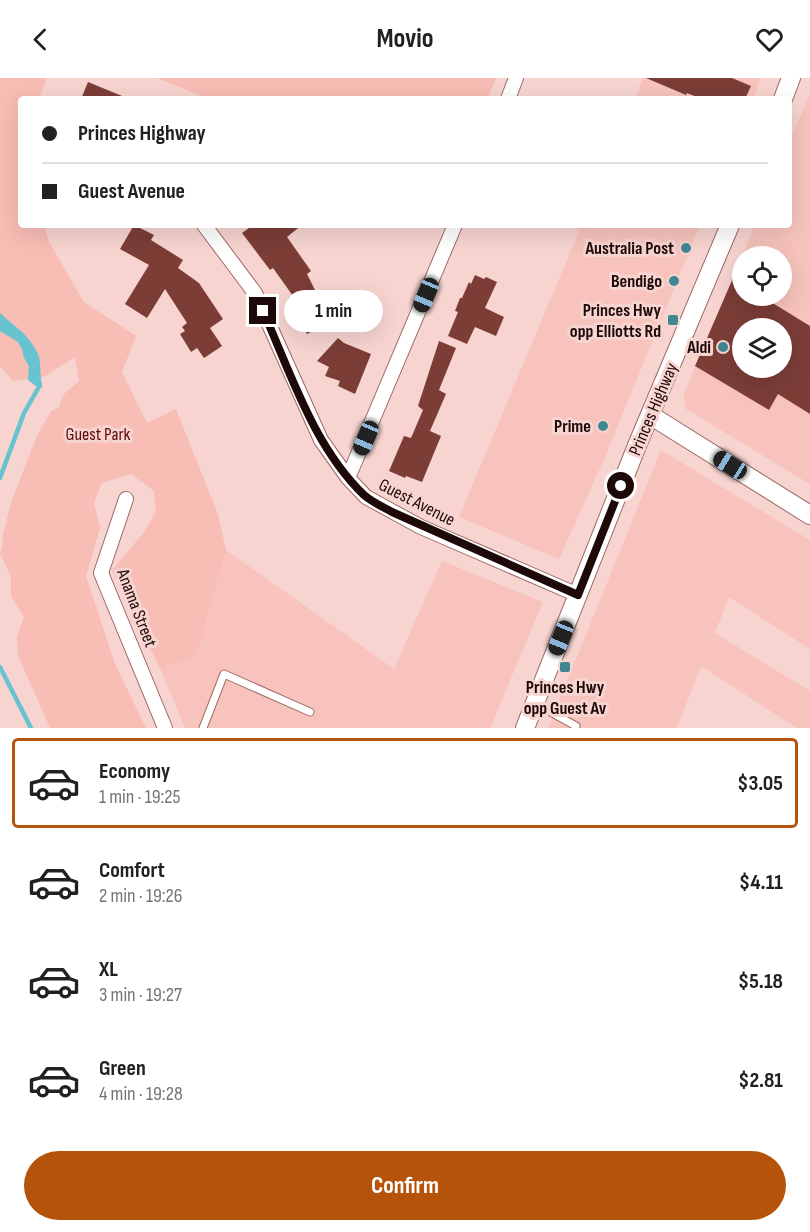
<!DOCTYPE html>
<html lang="en">
<head>
<meta charset="utf-8">
<style>
	:root { --surface:#fff; --page:#f6f6f6; --text:#202124; --muted:#757577; --line:#e0e0e0; --accent:#b45309 }
	body { margin:0; font-family:"Sofia Sans Condensed",sans-serif; background:var(--page); color:var(--text); height:100vh; display:flex; flex-direction:column; font-size:22px; white-space:nowrap }
	* { box-sizing:border-box; margin:0 }
	p { font-size:20px; color:var(--muted) }
	.icon { flex:none; width:33px; height:33px; fill:none; stroke:currentColor; stroke-width:2; stroke-linecap:round; stroke-linejoin:round }
	.map { position:relative; height:650px; overflow:hidden }
	.side { display:flex; flex-direction:column; background:var(--surface); flex:1 }
	.side>* { flex:none }
	.banner { position:absolute; left:18px; top:18px; width:774px; height:132px; border-radius:6px; box-shadow:0 6px 24px #0002; display:grid; align-content:center; height:132px; padding:0 24px; background:var(--surface) }
	.controls { position:absolute; left:732px; top:168px; display:grid; gap:12px }
	.controls a { display:grid; place-items:center; width:60px; height:60px; border-radius:50%; background:var(--surface); box-shadow:0 6px 24px #0002; font-size:30px }
	.end { position:absolute; width:27px; height:27px; margin:-14px; border:8px solid #1d0a08; background:#fff; box-shadow:0 0 0 3px #fff }
	.from { border-radius:50% }
	.bubble { position:absolute; height:42px; border-radius:21px; background:var(--surface); box-shadow:0 6px 24px #0002; font-size:20px; font-weight:700; line-height:42px; text-align:center }
	.car { position:absolute; width:18px; height:36px; margin:-18px -9px; border-radius:8px; box-shadow:0 0 4px 2px #0007; background:linear-gradient(#222 24%,#8ab4d8 0 40%,#222 0 76%,#8ab4d8 0 86%,#222 0) }
	.banner b { display:flex; align-items:center; gap:21px; height:57px; font-size:22px }
	.banner b+b { border-top:2px solid var(--line) }
	.banner i { width:15px; height:15px; background:var(--text) }
	ul { padding:10px 0 0; list-style:none }
	li { display:flex; align-items:center; gap:18px; height:90px; margin:0 12px 9px; padding:0 12px; border:3px solid transparent; border-radius:6px }
	li div { flex:1 }
	li b { display:block; font-size:22px }
	li em { font-style:normal; font-weight:700 }
	li.on { border-color:var(--accent) }
	li>.icon { width:54px; height:54px; stroke-width:1.5 }
	.cta { display:flex; gap:12px; margin-top:auto; padding:12px 24px }
	.cta a { flex:1; height:69px; border-radius:36px; background:var(--accent); color:#fff; font-size:24px; font-weight:700; line-height:69px; text-align:center }
	header { display:flex; justify-content:space-between; align-items:center; height:78px; padding:0 24px; background:var(--surface); font-size:27px; font-weight:700 }
	.map>svg:first-child { display:block }
</style>
</head>
<body>
<header><svg class="icon" aria-label="back" viewBox="0 0 24 24"><path d="M15 5l-7 7 7 7"/></svg>Movio<svg class="icon" aria-label="heart" viewBox="0 0 24 24"><path d="M12 20l-8-8c-3-5 5-10 8-4 3-6 11-1 8 4z"/></svg></header>
<div class="map">
<svg width="810" height="650" viewBox="0 0 810 650">
	<rect width="100%" height="100%" fill="#f7d4d0"/>
	<path fill="#f8c3bd" fill-rule="evenodd" d="M 643,0 L 761,0 L 753,21 L 635,21 Z
		M 810,15 L 810,406 L 686,331 L 683,318 L 755,147 L 789,147 L 789,65 ZM 742,178 L 782,178 L 782,218 L 742,218 ZM 742,250 L 782,250 L 782,290 L 742,290 Z
		M 578,147 L 700,147 L 605,379 L 559,481 L 459,439 L 580,151 L 581,148 Z
		M 661,372 L 810,462 L 810,571 L 729,519 L 715,555 L 810,613 L 810,650 L 797,650 L 701,588 L 677,650 L 548,650 Z
		M 226,472 L 394,591 L 442,483 L 543,524 L 490,650 L 185,650 L 160,590 L 196,577 Z"/>
	<path fill="#f8bdb5" d="M 0,0 L 47,0 L 39,21 L 21,21 L 21,74 L 19,79 L 21,84 L 21,147 L 44,147 L 49,164 L 84,224 L 136,258 L 122,294 L 147,345 L 176,331 L 218,436 L 226,472 L 196,578 L 160,590 L 112,492 L 144,454 L 156,434 L 154,413 L 131,396 L 102,405 L 94,425 L 100,450 L 86,498 L 115,586 L 146,650 L 50,650 L 18,578 L 17,559 L 24,539 L 11,519 L 11,499 L 0,475 L 3,466 L 2,460 L 12,422 L 36,360 L 51,333 L 59,329 L 63,317 L 79,303 L 75,279 L 45,298 L 13,303 L 0,288 Z
		M 157,0 L 496,0 L 487,21 L 208,21 Z"/>
	<path fill="#67c3cf" d="M 0,235 C 17,251 27,254 38,276 C 41,282 40,300 42,309 L 40,311 L 28,302 L 29,288 L 24,280 L 22,271 L 18,264 L 0,253 Z"/>
	<g fill="none" stroke-linecap="round" stroke-linejoin="round">
		<path stroke="#67c3cf" stroke-width="4.5" d="M 0,400 L 24,335 L 40,307 L 39,304
			M 0,589 L 31,650"/>
	</g>
	<path fill="#7c3d37" fill-rule="evenodd" d="M 646,0 L 732,0 L 751,8 L 745,21 L 702,21 L 687,15 L 686,17 Z
		M 88,4 L 127,20 L 127,21 L 81,21 Z
		M 134,147 L 154,157 L 151,162 L 183,182 L 178,190 L 199,205 L 223,241 L 210,250 L 222,268 L 204,280 L 197,270 L 191,274 L 180,256 L 185,253 L 182,249 L 187,245 L 165,211 L 147,240 L 125,226 L 149,187 L 120,171 Z
		M 253,147 L 302,147 L 287,159 L 311,193 L 307,196 L 319,220 L 315,222 L 328,245 L 307,256 L 288,220 L 293,218 L 273,190 L 270,192 L 242,155 Z
		M 475,197 L 484,201 L 486,199 L 497,204 L 485,230 L 504,239 L 496,258 L 475,249 L 467,266 L 448,258 L 458,234 L 455,233 L 460,220 L 462,220 L 469,204 L 471,206 Z
		M 733,200 L 742,206 L 742,218 L 761,218 L 810,248 L 810,336 L 778,316 L 769,332 L 695,288 ZM 742,250 L 782,250 L 782,290 L 742,290 Z
		M 338,260 L 344,265 L 371,276 L 355,316 L 338,308 L 340,303 L 325,298 L 329,289 L 317,283 Z
		M 439,263 L 456,270 L 439,312 L 446,316 L 430,353 L 441,358 L 422,404 L 406,398 L 405,400 L 389,393 L 404,358 L 411,360 L 423,332 L 418,328 Z"/>
	<g fill="none" stroke-linecap="round" stroke-linejoin="round">
		<defs>
			<path id="service" d="M 536,626 L 576,648 L 575,650
				M 203,650 L 224,596 L 310,634"/>
			<path id="minor" d="M 508,21 L 516,0
				M 204,147 L 255,215 L 321,362 L 348,400 L 366,419 L 421,449 L 578,517
				M 348,400 L 455,147
				M 126,421 L 101,495 L 165,650"/>
			<path id="secondary" d="M 783,21 L 791,0
				M 650,337 L 810,437
				M 525,650 L 638,365 L 730,147"/>
		</defs>
		<use href="#service" stroke="#9d6a64" stroke-width="9"/>
		<use href="#minor" stroke="#9d6a64" stroke-width="16"/>
		<use href="#secondary" stroke="#9d6a64" stroke-width="20"/>
		<use href="#service" stroke="#fff" stroke-width="7"/>
		<use href="#minor" stroke="#fff" stroke-width="14"/>
		<use href="#secondary" stroke="#fff" stroke-width="18"/>
	</g>
	<g fill="none" stroke-linecap="round" stroke-linejoin="round">
		<path stroke="#1d0a08" stroke-width="8" d="M 263,233 C 291,296 314,369 364,417 C 372,424 383,429 392,434 L 578,517 L 621,408"/>
	</g>
	<g fill="#408791" stroke="#f7d4d0" stroke-width="2">
		<circle cx="686" cy="170" r="6"/>
		<circle cx="674" cy="203" r="6"/>
		<rect x="667" y="236" width="12" height="12" rx="3"/>
		<circle cx="723" cy="269" r="6"/>
		<circle cx="603" cy="348" r="6"/>
		<rect x="559" y="583" width="12" height="12" rx="3"/>
	</g>
	<g text-anchor="middle" stroke-width="6" stroke-linejoin="round" paint-order="stroke">
		<g font-size="18" font-weight="bold" fill="#1d0a08" stroke="#f7d4d0" text-anchor="end">
			<text x="674" y="176">Australia Post</text>
			<text x="662" y="209">Bendigo</text>
			<text x="661" y="238">Princes Hwy<tspan x="661" dy="21">opp Elliotts Rd</tspan></text>
			<text x="711" y="275">Aldi</text>
			<text x="591" y="354">Prime</text>
			<text x="565" y="615" text-anchor="middle">Princes Hwy<tspan x="565" dy="21">opp Guest Av</tspan></text>
		</g>
		<g font-size="18" fill="#1d0a08" stroke="#f7d4d0">
			<text transform="translate(653 331) rotate(-67)" y="6">Princes Highway</text>
			<text transform="translate(417 424) rotate(27)" y="6">Guest Avenue</text>
			<text transform="translate(137 530) rotate(69)" y="6">Anama Street</text>
		</g>
		<g font-size="18" fill="#60090a" stroke="#f7d4d0">
			<text x="98" y="362">Guest Park</text>
		</g>
	</g>
</svg>
<div class="controls">
<a><svg class="icon" aria-label="locate" viewBox="0 0 24 24"><circle cx="12" cy="12" r="6"/><path d="M12 2v4M12 18v4M2 12h4M18 12h4"/></svg></a>
<a><svg class="icon" aria-label="layers" viewBox="0 0 24 24"><path d="M12 4l9 5-9 5-9-5zM3 14l9 5 9-5"/></svg></a>
</div>
<i class="end from" style="left:621px;top:408px"></i>
<i class="end" style="left:263px;top:233px"></i>
<div class="bubble" style="left:284px;top:212px;width:99px">1 min</div>
<i class="car" style="left:426px;top:217px;rotate:203deg"></i>
<i class="car" style="left:366px;top:360px;rotate:203deg"></i>
<i class="car" style="left:730px;top:387px;rotate:302deg"></i>
<i class="car" style="left:561px;top:560px;rotate:202deg"></i>
<div class="banner">
<b><i class="from"></i>Princes Highway</b>
<b><i></i>Guest Avenue</b>
</div>
</div>
<section class="side">
<ul>
<li class="on"><svg class="icon" aria-label="car" viewBox="0 0 24 24"><path d="M5 17H2v-5l4-1 3-4h7l3 4 3 1v5h-3M9 17h6M6 11h13"/><circle cx="7" cy="17" r="2"/><circle cx="17" cy="17" r="2"/></svg><div><b>Economy</b><p>1 min · 19:25</p></div><em>$3.05</em></li>
<li><svg class="icon" aria-label="car" viewBox="0 0 24 24"><path d="M5 17H2v-5l4-1 3-4h7l3 4 3 1v5h-3M9 17h6M6 11h13"/><circle cx="7" cy="17" r="2"/><circle cx="17" cy="17" r="2"/></svg><div><b>Comfort</b><p>2 min · 19:26</p></div><em>$4.11</em></li>
<li><svg class="icon" aria-label="car" viewBox="0 0 24 24"><path d="M5 17H2v-5l4-1 3-4h7l3 4 3 1v5h-3M9 17h6M6 11h13"/><circle cx="7" cy="17" r="2"/><circle cx="17" cy="17" r="2"/></svg><div><b>XL</b><p>3 min · 19:27</p></div><em>$5.18</em></li>
<li><svg class="icon" aria-label="car" viewBox="0 0 24 24"><path d="M5 17H2v-5l4-1 3-4h7l3 4 3 1v5h-3M9 17h6M6 11h13"/><circle cx="7" cy="17" r="2"/><circle cx="17" cy="17" r="2"/></svg><div><b>Green</b><p>4 min · 19:28</p></div><em>$2.81</em></li>
</ul>
<div class="cta"><a>Confirm</a></div>
</section>
</body>
</html>
